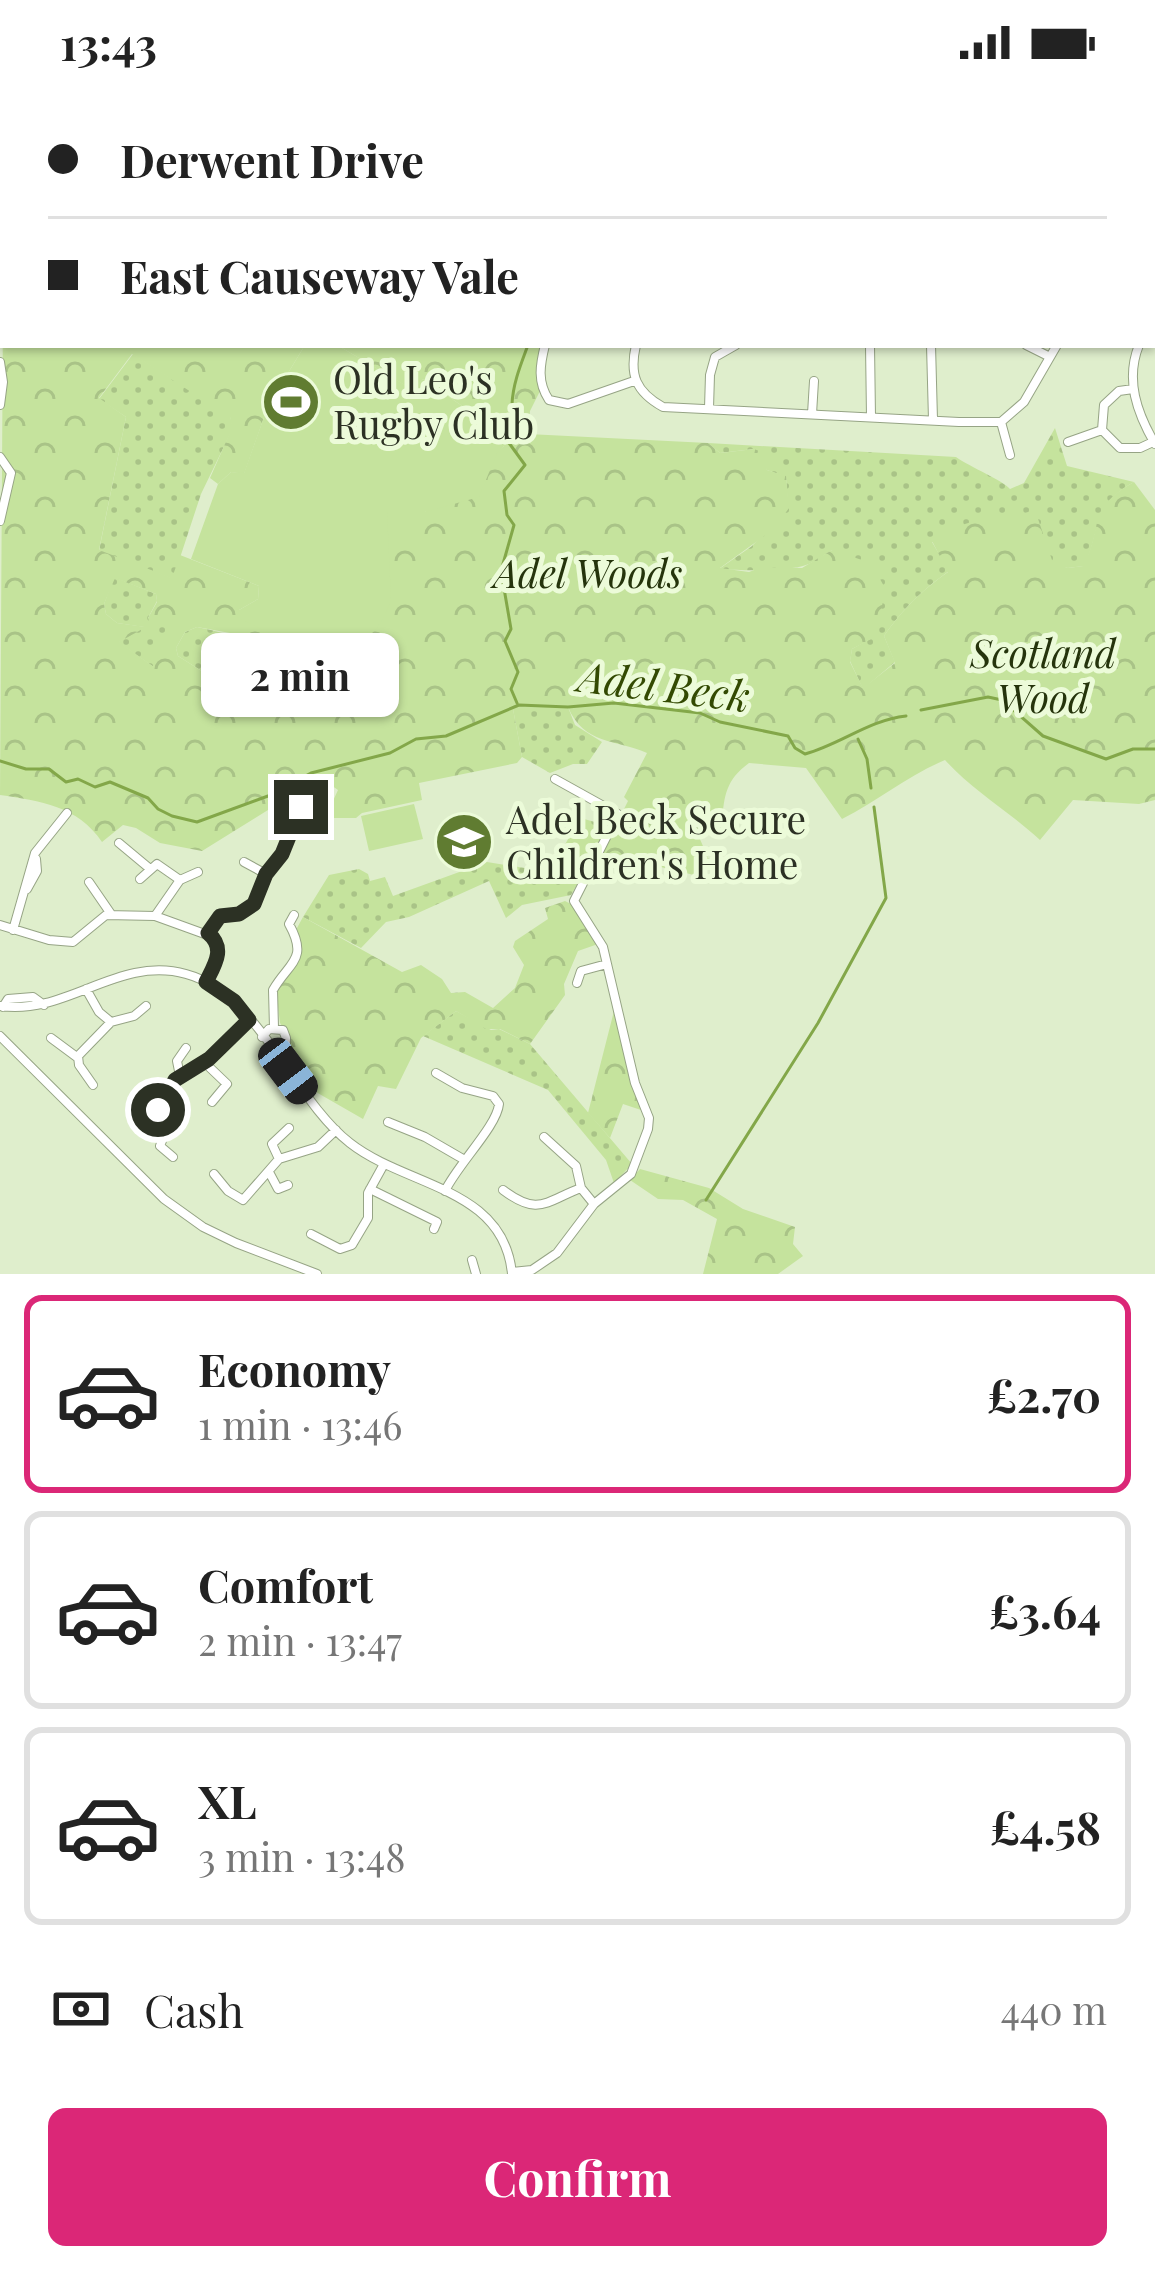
<!DOCTYPE html>
<html lang="en">
<head>
<meta charset="utf-8">
<style>
	:root { --surface:#fff; --page:#f2f2f2; --text:#222; --muted:#767676; --line:#e0e0e0; --accent:#db2777 }
	body { margin:0; font-family:"Playfair Display",serif; background:var(--page); color:var(--text); height:100vh; display:flex; flex-direction:column; font-size:45px; white-space:nowrap }
	* { box-sizing:border-box; margin:0 }
	p { font-size:39px; color:var(--muted) }
	.icon { flex:none; width:66px; height:66px; fill:none; stroke:currentColor; stroke-width:2; stroke-linecap:round; stroke-linejoin:round }
	.map { position:relative; height:1190px; overflow:hidden }
	.drawer { display:flex; flex-direction:column; background:var(--surface); flex:1 }
	.drawer>* { flex:none }
	.guide { position:absolute; left:0px; top:0px; width:1155px; height:264px; box-shadow:0 3px 9px #0004; display:grid; align-content:center; height:264px; padding:0 48px; background:var(--surface) }
	.end { position:absolute; width:54px; height:54px; margin:-27px; border:15px solid #2c3124; background:#fff; box-shadow:0 0 0 6px #fff }
	.from { border-radius:50% }
	.bubble { position:absolute; height:84px; border-radius:18px; background:var(--surface); box-shadow:0 3px 9px #0004; font-size:39px; font-weight:700; line-height:84px; text-align:center }
	.car { position:absolute; width:36px; height:72px; margin:-36px -18px; border-radius:15px; box-shadow:0 0 9px 3px #0007; background:linear-gradient(#222 24%,#8ab4d8 0 40%,#222 0 76%,#8ab4d8 0 86%,#222 0) }
	.guide b { display:flex; align-items:center; gap:42px; height:114px; font-size:45px }
	.guide b+b { border-top:3px solid var(--line) }
	.guide i { width:30px; height:30px; background:var(--text) }
	ul { padding:21px 0 0; list-style:none }
	li { display:flex; align-items:center; gap:36px; height:198px; margin:0 24px 18px; padding:0 24px; border:6px solid var(--line); border-radius:18px }
	li div { flex:1 }
	li b { display:block; font-size:45px }
	li em { font-style:normal; font-weight:700 }
	li.on { border-color:var(--accent) }
	li>.icon { width:108px; height:108px; stroke-width:1.5 }
	.pay { display:flex; align-items:center; gap:30px; height:132px; padding:0 48px; font-size:45px }
	.pay p { margin-inline-start:auto }
	.cta { display:flex; gap:24px; margin-top:auto; padding:24px 48px }
	.cta a { flex:1; height:138px; border-radius:18px; background:var(--accent); color:#fff; font-size:48px; font-weight:700; line-height:138px; text-align:center }
	.status { display:flex; justify-content:space-between; align-items:center; height:84px; padding:0 60px; background:var(--surface); direction:ltr }
	.status svg { height:33px; fill:currentColor }
	.map>svg:first-child { display:block }
</style>
</head>
<body>
<div class="status"><b>13:43</b><svg viewBox="0 0 49 12"><path d="M0 12V9h3v3zM5 12V6h3v6zM10 12V3h3v9zM15 12V0h3v12zM26 1h20v11H26zM47 4h2v5h-2z"/></svg></div>
<div class="map">
<svg width="1155" height="1190" viewBox="0 0 1155 1190">
	<defs>
		<pattern id="grass-dots" width="8" height="8" patternUnits="userSpaceOnUse" patternTransform="scale(3)"><rect width="8" height="8" fill="#c5e39d"/><path d="M2 2h.1M6 6h.1" fill="none" stroke="#a9c387" stroke-width="1.8" stroke-linecap="round"/></pattern>
		<pattern id="forest-crowns" width="20" height="18" patternUnits="userSpaceOnUse" patternTransform="scale(3)"><rect width="20" height="18" fill="#c5e39d"/><path d="M2 6a3 3 0 1 1 6 0M12 15a3 3 0 1 1 6 0" fill="none" stroke="#a9c387"/></pattern>
	</defs>
	<rect width="100%" height="100%" fill="#dfeecc"/>
	<path fill="url(#grass-dots)" d="M 133,270 L 230,332 L 233,344 L 201,410 L 173,495 L 99,467 L 126,333 L 99,315 Z
		M 1055,344 L 1067,382 L 1134,398 C 1089,423 1102,446 1084,482 L 1068,484 L 932,458 L 949,487 C 921,507 903,525 884,552 L 895,578 L 863,605 L 850,577 L 852,565 L 877,551 L 832,466 C 824,471 815,478 806,481 C 793,487 736,487 719,485 L 752,462 L 788,424 L 786,393 L 767,386 L 754,365 L 720,369 L 708,359 L 956,373 C 970,383 1004,397 1010,405 L 1024,399 Z
		M 114,493 L 156,510 L 157,517 L 148,534 L 177,544 L 155,584 L 118,558 L 144,543 L 117,539 L 106,530 L 104,520 Z
		M 197,543 C 234,550 268,565 305,571 L 296,586 L 283,586 L 254,608 L 208,591 L 178,572 L 176,564 L 185,548 Z
		M 519,621 L 568,623 L 575,641 L 602,658 L 587,680 L 573,680 L 550,689 L 522,673 L 513,625 Z
		M 570,731 L 609,742 L 571,811 L 522,821 L 506,834 L 489,797 L 409,833 L 386,838 L 361,864 L 303,833 L 329,791 L 359,785 L 368,790 L 370,797 L 385,793 L 393,812 L 487,778 L 550,788 L 573,746 Z
		M 456,927 L 491,946 L 499,945 L 530,960 L 632,1080 L 614,1099 L 606,1076 L 548,1006 L 423,952 Z"/>
	<path fill="url(#forest-crowns)" fill-rule="evenodd" d="M 3,223 L 3,261 L 305,261 L 268,322 L 244,390 L 231,388 L 218,400 L 210,394 L 232,344 L 230,333 L 132,270 L 99,314 L 126,333 L 99,466 L 172,494 L 180,471 L 259,502 L 258,515 L 239,526 L 285,558 L 334,567 L 387,428 L 425,428 L 504,362 L 484,337 L 423,295 L 413,306 L 337,261 L 545,261 L 541,305 L 530,327 L 528,350 L 708,359 L 720,369 L 754,365 L 764,369 L 767,386 L 786,392 L 789,424 L 774,445 L 720,484 L 749,488 L 762,483 L 802,484 L 832,466 L 871,479 L 885,504 L 877,552 L 852,565 L 850,578 L 863,604 L 895,579 L 884,552 C 903,525 921,507 948,488 L 932,457 L 965,440 L 1000,429 L 1009,434 L 1035,426 L 1053,479 L 1068,484 L 1083,482 C 1104,443 1085,425 1134,398 L 1155,426 L 1155,716 L 1139,720 L 1073,716 L 1040,756 C 1010,728 973,707 945,676 C 907,692 878,717 842,735 L 806,684 L 749,679 C 726,696 724,711 722,739 L 699,753 L 710,778 L 698,792 L 640,778 L 628,788 L 598,777 L 628,717 L 624,713 L 647,669 C 615,655 584,661 568,623 L 519,621 L 513,625 L 522,673 L 517,679 L 419,699 L 422,716 L 362,729 L 356,734 L 325,734 L 338,706 L 328,699 L 300,706 L 202,767 L 160,759 L 136,744 L 123,741 L 102,758 C 78,722 40,717 0,711 ZM 115,494 L 156,510 L 157,518 L 148,534 L 150,540 L 176,545 L 159,560 L 154,583 L 119,558 L 146,543 L 117,539 L 106,530 L 104,520 ZM 197,543 L 241,551 L 305,572 L 296,586 L 283,585 L 253,608 L 208,591 L 178,572 L 176,564 L 185,548 Z
		M 565,817 L 573,821 L 598,860 L 578,867 L 564,900 L 565,911 L 530,960 L 500,945 L 486,945 L 456,927 L 421,954 L 396,1005 L 378,1002 L 363,1035 L 302,1000 L 289,981 L 290,954 L 280,939 L 276,906 L 300,870 L 297,844 L 303,833 L 402,888 L 421,881 L 442,895 L 451,909 L 465,908 L 493,924 L 515,904 L 524,881 L 513,863 L 515,857 L 548,835 L 545,824 Z
		M 614,927 L 641,1026 L 623,1020 L 610,1054 L 588,1029 Z
		M 640,1085 L 709,1104 L 743,1125 L 795,1143 L 793,1160 L 803,1172 L 778,1190 L 703,1190 L 717,1135 L 683,1116 L 658,1115 L 630,1096 Z"/>
	<path fill="#c5e39d" d="M 305,261 L 337,261 L 412,305 L 423,295 L 484,337 L 495,333 L 503,344 L 504,362 L 497,369 L 479,413 L 425,428 L 387,428 L 391,515 C 365,597 292,561 237,533 L 239,526 L 258,515 L 259,502 L 191,475 L 218,400 L 231,388 L 244,389 L 268,322 Z
		M 414,720 L 423,755 L 369,767 L 361,732 Z"/>
	<g fill="none" stroke-linecap="round" stroke-linejoin="round">
		<path stroke="#83a749" stroke-width="3" d="M 618,3 L 619,0
			M 517,619 L 511,605 L 518,588 L 505,557 L 511,545 L 501,487 L 514,441 L 507,431 L 504,407 L 525,381 L 509,359 C 516,345 511,336 512,320 C 513,299 521,280 528,261
			M 921,626 L 988,613 L 1002,616 L 1043,652 L 1106,675 L 1133,665 L 1155,665
			M 858,655 L 867,675 L 871,704
			M 0,677 L 26,685 L 49,685 L 66,698 L 78,695 L 95,703 L 110,698 L 148,714 L 158,725 L 172,732 L 197,738 L 268,712 L 311,689 L 390,669 L 416,655 L 446,652 L 519,621 L 568,623 L 614,619 L 700,629 L 720,638 L 788,652 L 795,664 L 805,670 C 841,660 869,636 906,632
			M 706,1116 L 818,939 L 886,814 L 874,723"/>
		<defs>
			<path id="minor" d="M 424,3 L 425,0
				M 542,3 L 543,0
				M 693,3 L 694,0
				M 776,3 L 776,0
				M 1152,231 L 1155,225
				M 545,261 C 540,281 537,298 549,316 L 568,320 L 634,297
				M 636,261 C 629,291 636,308 663,323 L 959,338 L 1001,338 L 1024,318 L 1057,261
				M 870,261 L 871,333
				M 931,261 L 933,336
				M 1026,261 L 1050,273
				M 1139,261 C 1125,296 1137,329 1155,360
				M 0,278 L 3,298 L 0,321
				M 1133,305 L 1119,307 L 1104,321 L 1102,346 L 1120,364 L 1140,364 L 1153,358
				M 709,324 L 710,291 L 715,273 L 736,261
				M 812,330 L 814,297
				M 1001,338 L 1010,371
				M 1068,358 L 1102,346
				M 0,373 L 11,389 L 0,437
				M 119,759 L 149,784
				M 244,778 L 266,790
				M 140,795 L 157,780 L 180,796 L 155,832
				M 180,796 L 198,788
				M 89,798 L 111,830
				M 27,805 L 37,787 L 36,775
				M 0,841 L 49,856 L 73,858 L 106,831 L 155,832 L 213,853 L 218,871 L 206,898
				M 13,846 L 35,769 L 67,729
				M 208,849 L 220,832 L 244,828 L 254,821 L 266,790 L 282,770 L 301,723
				M 577,899 L 581,887 L 607,880
				M 86,905 L 99,928 L 111,938 L 78,972 L 79,981 L 93,1001
				M 0,922 C 67,932 118,871 186,890 C 260,910 292,1014 350,1059 C 406,1103 504,1103 512,1190
				M 3,923 L 8,915 L 33,913 L 44,921
				M 111,938 L 134,932 L 146,922
				M 274,944 L 273,906 C 289,878 309,876 289,840 L 294,831
				M 0,952 L 164,1115 L 203,1143 L 236,1159 L 317,1190
				M 262,953 L 269,945 L 283,946 L 286,954 L 285,980
				M 51,954 L 78,974
				M 205,979 L 227,1000 L 212,1018
				M 436,989 L 462,1004 L 493,1012 L 499,1020 C 497,1042 458,1080 445,1107
				M 180,992 L 177,977 L 186,964
				M 388,1038 L 425,1053 L 463,1075
				M 139,1044 L 158,1026
				M 544,1053 L 576,1082 L 581,1104 L 594,1120
				M 173,1073 L 160,1062 L 168,1041 L 158,1026 L 175,996 L 205,979 L 249,936
				M 279,1075 L 272,1060 L 289,1044
				M 269,1088 L 278,1105 L 288,1101
				M 214,1090 L 228,1107 L 243,1116 L 279,1075 L 318,1063 L 336,1046
				M 370,1105 L 437,1138 L 434,1145
				M 503,1106 C 539,1133 546,1117 581,1104
				M 311,1150 L 340,1165 L 352,1161 L 368,1134 L 368,1109 L 384,1080
				M 472,1176 L 476,1190
				M 512,1188 L 532,1186 L 557,1169 L 594,1120 L 631,1090 L 648,1045 L 649,1034 L 635,999 L 603,863 L 574,817 L 618,730 L 555,695"/>
			<path id="tertiary" d="M 378,0 L 385,3
				M 1104,3 L 1124,0"/>
		</defs>
		<use href="#minor" stroke="#96a485" stroke-width="10"/>
		<use href="#tertiary" stroke="#96a485" stroke-width="12"/>
		<use href="#minor" stroke="#fff" stroke-width="8"/>
		<use href="#tertiary" stroke="#fff" stroke-width="9"/>
	</g>
	<g fill="none" stroke-linecap="round" stroke-linejoin="round">
		<path stroke="#2c3124" stroke-width="15" d="M 158,1026 L 175,996 L 209,975 L 249,936 L 234,917 L 206,898 C 215,880 226,864 208,849 L 220,832 L 239,830 L 254,820 L 266,790 L 282,770 L 301,723"/>
	</g>
	<defs>
		<symbol id="stadium-disc" viewBox="-11 -11 22 22"><circle r="9.5" fill="#607c31" stroke="#ecfbd9"/><path d="M0-5a6.5 5 0 1 0 0 10a6.5 5 0 1 0 0-10ZM-3.5-1.8h7v3.6h-7Z" fill="#fff"/></symbol>
		<symbol id="school-disc" viewBox="-11 -11 22 22"><circle r="9.5" fill="#607c31" stroke="#ecfbd9"/><path d="M0-5L7-2L0 1L-7-2ZM-4 1L0 2.5L4 1V4Q0 6-4 4Z" fill="#fff"/></symbol>
	</defs>
	<g fill-rule="evenodd">
		<use href="#stadium-disc" x="258" y="285" width="66" height="66"/>
		<use href="#school-disc" x="431" y="725" width="66" height="66"/>
	</g>
	<g text-anchor="middle" stroke-width="10" stroke-linejoin="round" paint-order="stroke">
		<g font-size="39" fill="#2c3124" stroke="#ecfbd9" text-anchor="start">
			<text x="333" y="310">Old Leo's<tspan x="333" dy="45">Rugby Club</tspan></text>
			<text x="506" y="750">Adel Beck Secure<tspan x="506" dy="45">Children's Home</tspan></text>
		</g>
		<g font-size="39" font-style="italic" fill="#25340c" stroke="#ecfbd9">
			<text x="588" y="504">Adel Woods</text>
			<text x="1043" y="584">Scotland<tspan x="1043" dy="45">Wood</tspan></text>
		</g>
		<g font-size="42" font-style="italic" fill="#334a02" stroke="#ecfbd9">
			<text transform="translate(664 603) rotate(7)" y="15">Adel Beck</text>
		</g>
	</g>
</svg>
<i class="end from" style="left:158px;top:1026px"></i>
<i class="end" style="left:301px;top:723px"></i>
<div class="bubble" style="left:201px;top:549px;width:198px">2 min</div>
<i class="car" style="left:288px;top:987px;rotate:143deg"></i>
<div class="guide">
<b><i class="from"></i>Derwent Drive</b>
<b><i></i>East Causeway Vale</b>
</div>
</div>
<section class="drawer">
<ul>
<li class="on"><svg class="icon" aria-label="car" viewBox="0 0 24 24"><path d="M5 17H2v-5l4-1 3-4h7l3 4 3 1v5h-3M9 17h6M6 11h13"/><circle cx="7" cy="17" r="2"/><circle cx="17" cy="17" r="2"/></svg><div><b>Economy</b><p>1 min · 13:46</p></div><em>£2.70</em></li>
<li><svg class="icon" aria-label="car" viewBox="0 0 24 24"><path d="M5 17H2v-5l4-1 3-4h7l3 4 3 1v5h-3M9 17h6M6 11h13"/><circle cx="7" cy="17" r="2"/><circle cx="17" cy="17" r="2"/></svg><div><b>Comfort</b><p>2 min · 13:47</p></div><em>£3.64</em></li>
<li><svg class="icon" aria-label="car" viewBox="0 0 24 24"><path d="M5 17H2v-5l4-1 3-4h7l3 4 3 1v5h-3M9 17h6M6 11h13"/><circle cx="7" cy="17" r="2"/><circle cx="17" cy="17" r="2"/></svg><div><b>XL</b><p>3 min · 13:48</p></div><em>£4.58</em></li>
</ul>
<div class="pay"><svg class="icon" aria-label="cash" viewBox="0 0 24 24"><path d="M3 7h18v10H3z"/><circle cx="12" cy="12" r="2"/></svg>Cash<p>440 m</p></div>
<div class="cta"><a>Confirm</a></div>
</section>
</body>
</html>
